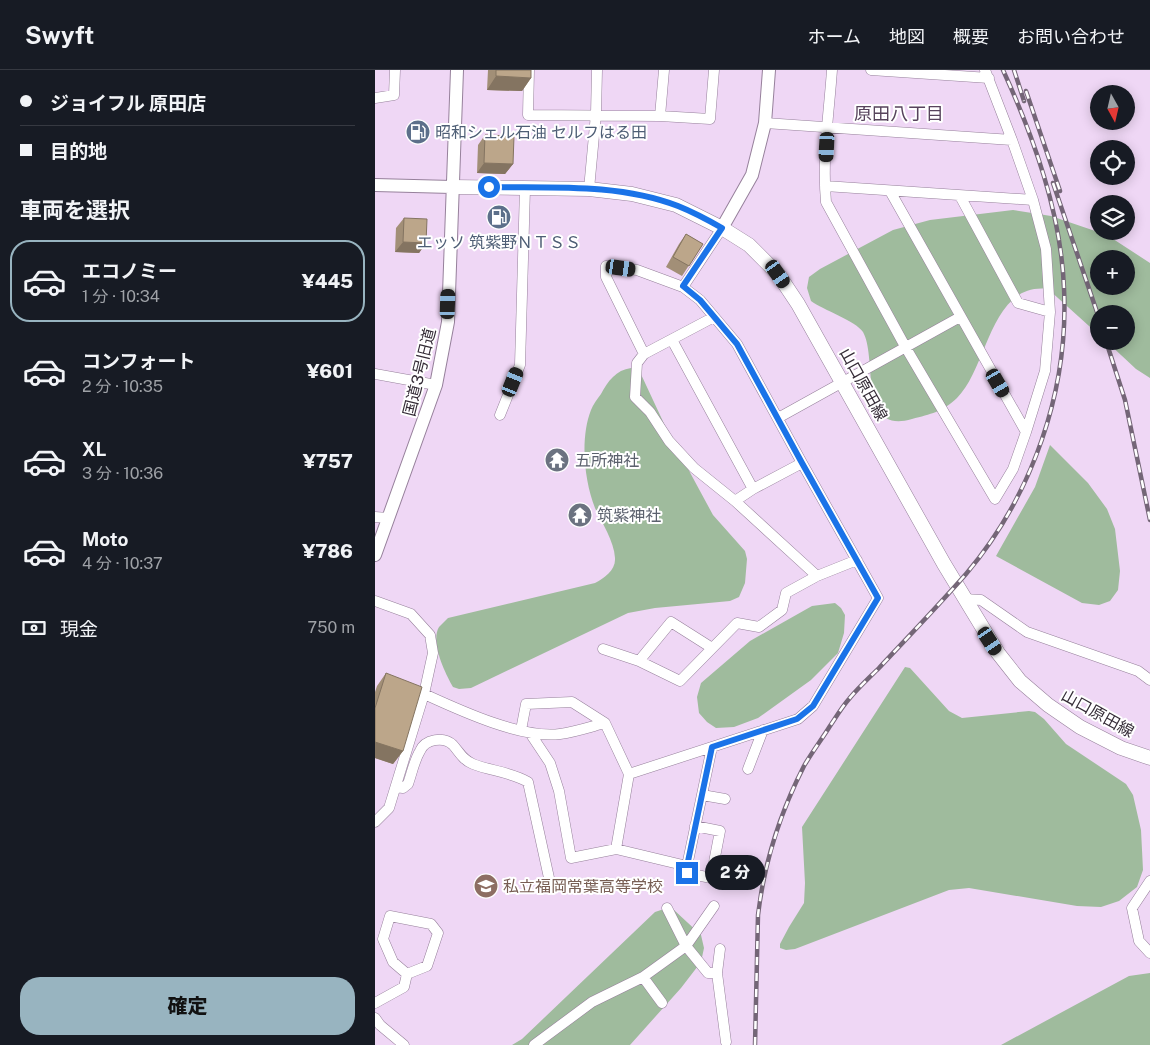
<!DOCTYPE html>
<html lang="ja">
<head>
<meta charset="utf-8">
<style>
	:root { --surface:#171b24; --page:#20242c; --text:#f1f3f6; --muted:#9ea1a6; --line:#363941; --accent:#98b4c0 }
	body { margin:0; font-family:"Public Sans","Noto Sans JP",sans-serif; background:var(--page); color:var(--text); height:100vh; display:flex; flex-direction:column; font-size:19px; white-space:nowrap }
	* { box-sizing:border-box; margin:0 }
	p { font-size:16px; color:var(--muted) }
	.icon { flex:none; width:28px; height:28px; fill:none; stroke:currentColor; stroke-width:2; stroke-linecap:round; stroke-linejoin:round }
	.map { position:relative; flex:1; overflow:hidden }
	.panel { display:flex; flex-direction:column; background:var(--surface); width:375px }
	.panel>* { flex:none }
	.banner { display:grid; align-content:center; height:110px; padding:0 20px; background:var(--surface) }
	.needle { width:32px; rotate:172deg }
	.fabs { position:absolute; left:715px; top:15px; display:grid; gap:10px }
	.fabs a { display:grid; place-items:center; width:45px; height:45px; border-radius:50%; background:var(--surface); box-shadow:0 2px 12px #0003; font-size:25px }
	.end { position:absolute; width:22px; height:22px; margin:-11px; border:6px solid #1a73e8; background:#fff; box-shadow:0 0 0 2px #fff }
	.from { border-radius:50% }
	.bubble { position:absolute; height:35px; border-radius:18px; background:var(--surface); box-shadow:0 2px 12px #0003; font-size:16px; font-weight:800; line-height:35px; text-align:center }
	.car { position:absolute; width:15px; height:30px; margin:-15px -8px; border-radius:6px; box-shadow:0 0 4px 1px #0007; background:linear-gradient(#222 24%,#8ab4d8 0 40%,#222 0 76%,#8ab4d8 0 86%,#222 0) }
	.banner b { display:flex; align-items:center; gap:18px; height:48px; font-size:19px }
	.banner b+b { border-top:1px solid var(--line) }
	.banner i { width:12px; height:12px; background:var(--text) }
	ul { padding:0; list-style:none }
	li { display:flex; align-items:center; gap:15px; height:82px; margin:0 10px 8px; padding:0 10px; border:2px solid transparent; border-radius:20px }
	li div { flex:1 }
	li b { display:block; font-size:19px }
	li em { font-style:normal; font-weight:800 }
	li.on { border-color:var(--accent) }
	li>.icon { width:45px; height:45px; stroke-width:1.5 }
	h2 { padding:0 20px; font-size:22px; line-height:60px }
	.pay { display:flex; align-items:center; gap:12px; height:55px; padding:0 20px; font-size:19px }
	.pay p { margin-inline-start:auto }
	.primary-button { display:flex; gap:10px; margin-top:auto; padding:10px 20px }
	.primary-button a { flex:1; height:58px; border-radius:20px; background:var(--accent); color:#111; font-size:20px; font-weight:800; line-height:58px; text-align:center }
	header { display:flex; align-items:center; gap:30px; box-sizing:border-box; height:70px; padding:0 25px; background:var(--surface); border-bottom:1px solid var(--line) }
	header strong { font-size:24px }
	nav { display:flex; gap:28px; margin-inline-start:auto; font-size:18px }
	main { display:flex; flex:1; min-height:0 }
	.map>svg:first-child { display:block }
</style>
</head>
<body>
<header>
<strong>Swyft</strong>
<nav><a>ホーム</a><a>地図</a><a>概要</a><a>お問い合わせ</a></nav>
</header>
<main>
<section class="panel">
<div class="banner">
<b><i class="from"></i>ジョイフル 原田店</b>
<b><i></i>目的地</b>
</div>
<h2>車両を選択</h2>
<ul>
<li class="on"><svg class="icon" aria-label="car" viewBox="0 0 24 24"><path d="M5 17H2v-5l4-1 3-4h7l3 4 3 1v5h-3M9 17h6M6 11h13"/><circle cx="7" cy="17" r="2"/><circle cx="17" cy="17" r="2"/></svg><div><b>エコノミー</b><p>1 分 · 10:34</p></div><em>¥445</em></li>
<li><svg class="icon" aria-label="car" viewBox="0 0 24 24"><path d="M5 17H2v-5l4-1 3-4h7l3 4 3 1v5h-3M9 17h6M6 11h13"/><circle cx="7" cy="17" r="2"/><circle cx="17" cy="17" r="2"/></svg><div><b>コンフォート</b><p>2 分 · 10:35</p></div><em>¥601</em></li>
<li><svg class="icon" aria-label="car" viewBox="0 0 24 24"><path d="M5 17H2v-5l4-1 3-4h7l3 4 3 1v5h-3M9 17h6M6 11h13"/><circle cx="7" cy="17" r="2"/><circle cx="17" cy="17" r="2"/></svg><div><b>XL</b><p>3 分 · 10:36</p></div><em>¥757</em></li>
<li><svg class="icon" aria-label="car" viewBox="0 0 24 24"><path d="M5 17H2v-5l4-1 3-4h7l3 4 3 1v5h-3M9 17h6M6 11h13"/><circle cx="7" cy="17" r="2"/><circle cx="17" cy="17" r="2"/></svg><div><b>Moto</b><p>4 分 · 10:37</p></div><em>¥786</em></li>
</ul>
<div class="pay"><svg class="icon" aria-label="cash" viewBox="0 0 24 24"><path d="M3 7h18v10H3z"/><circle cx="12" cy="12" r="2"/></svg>現金<p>750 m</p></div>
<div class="primary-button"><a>確定</a></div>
</section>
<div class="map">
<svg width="775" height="975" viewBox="0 0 775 975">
	<rect width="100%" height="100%" fill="#efd7f5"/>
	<path fill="#9fbb9d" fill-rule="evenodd" d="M 638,140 L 676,146 L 732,165 L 775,193 L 775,308 L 761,299 L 731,271 L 751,271 L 751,244 L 724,244 L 724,265 L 673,219 C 615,212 613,298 582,328 C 567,342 556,344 537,349 C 482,365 503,289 488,262 C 481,251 448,240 436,231 L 432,218 L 434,207 L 445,199 L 518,160 L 555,150 ZM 724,189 L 751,189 L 751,216 L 724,216 Z
		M 256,298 L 264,300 L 292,360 L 338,445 L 370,481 L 372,489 L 370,513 L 364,527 L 355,531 L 280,538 L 253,543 L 96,618 L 84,619 L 78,617 C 70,603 55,572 64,557 C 67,554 70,551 73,548 L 220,513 C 229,508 241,500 240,488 C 239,471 227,453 220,438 C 209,410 205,368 216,340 C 218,335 222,329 226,324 C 233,311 241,300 256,298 Z
		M 675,375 L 713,413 L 732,439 L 740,459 L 745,501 L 743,520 L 735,531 L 724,535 L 707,533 L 621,486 L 660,417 Z
		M 460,533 L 466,538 L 470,545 L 469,563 L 463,583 L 436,610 L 383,648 L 359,657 L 341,658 L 332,652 L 324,643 L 322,627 L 326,613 L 375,571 L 437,536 Z
		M 530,597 L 535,598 L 574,641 L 587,648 L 654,641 L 660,642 L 669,649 L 691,674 L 751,714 L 758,725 L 766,760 L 768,800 L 762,817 L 744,831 L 726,837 L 702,836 L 594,818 L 574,820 L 420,879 L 411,880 L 405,878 L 405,874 L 414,857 L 429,833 L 430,813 L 427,757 Z
		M 289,839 L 299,840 L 326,865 L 329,878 L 326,892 L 306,918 L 255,975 L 137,975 L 147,969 L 280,842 Z
		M 775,903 L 775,975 L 626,975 L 754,906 Z"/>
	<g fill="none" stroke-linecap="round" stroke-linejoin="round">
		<defs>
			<path id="minor" d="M 154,0 L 153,45 L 285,46 L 335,49 L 339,0
				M 457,0 C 454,43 447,88 451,132 L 531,278 L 620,429 L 638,399 L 651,362 L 670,301 L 675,242 L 671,179 L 658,130 L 637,70 L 610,0
				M 496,0 L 614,8
				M 0,28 L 19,25 L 20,0
				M 285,46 L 289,0
				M 390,53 L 637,70
				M 450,116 L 658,130
				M 214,119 L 221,44 L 222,0
				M 515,121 L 651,362
				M 585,126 L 643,233 L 675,242
				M 308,217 L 347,158
				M 339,247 L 269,284 L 262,293 L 260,327 L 275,342 L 294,371 L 319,398 L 360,431 L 442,506
				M 297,270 L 378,419
				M 0,304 L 61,315
				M 125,345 L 145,295 L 150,118
				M 403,348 L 585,247
				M 360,431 L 378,419 L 427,393
				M 0,447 L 13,448
				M 589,529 L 606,530 L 652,562 L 763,601 L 775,610
				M 0,531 L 36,544 L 55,565 L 58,583 L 49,624 L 14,738 L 0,752
				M 228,579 L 264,591 L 305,611 L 362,553 L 384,557 L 407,540 L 411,523 L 442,506 L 482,490
				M 264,591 L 296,552 L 337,578
				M 49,624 C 84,640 146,669 185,664 C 200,662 215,657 230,653 L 254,704 L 423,649 L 438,636 L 503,528 L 427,393 L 362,274 L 325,230 L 308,217 L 262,200 L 231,196 L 231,207 L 269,284
				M 146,660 L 151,634 L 197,632 L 230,653
				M 155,663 L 175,693 L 184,721 L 196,788 L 241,779 L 312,796 L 337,677
				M 373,699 L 388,660
				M 21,717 L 28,718 L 33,714 C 37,703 39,691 45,681 C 50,669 69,666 78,675 C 85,683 88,690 98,694 C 116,701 136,702 153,712 L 176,817
				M 327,725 L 350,729
				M 241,779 L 254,704
				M 312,796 L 312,803 L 336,808 L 345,761 L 320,756
				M 775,811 L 757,838 L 764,871 L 775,883
				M 339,836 L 311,876 L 333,903 L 342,903 L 345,879
				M 15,846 L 56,854 L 63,863 L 52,896 L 32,904 L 18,892 L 8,869 Z
				M 342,903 L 351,972
				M 268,907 L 311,876 L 292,838
				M 0,933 L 29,917 L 32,904
				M 0,948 L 5,955 L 29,975
				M 159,975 L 217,932 L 268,907 L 287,933"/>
			<path id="tertiary" d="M 0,115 L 77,117
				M 347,158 L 377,105 L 390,53 L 394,0
				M 0,485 L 61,315 L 73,252 L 82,0"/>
			<path id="secondary" d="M 77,117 L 214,119 L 257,124 L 301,135 L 347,158 L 374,175 L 403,204 L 423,234 L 569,494 L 623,583 L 645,611 L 673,635 L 705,657 L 746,678 L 775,688"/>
		</defs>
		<use href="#minor" stroke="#96809b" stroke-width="11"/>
		<use href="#tertiary" stroke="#96809b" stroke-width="14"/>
		<use href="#secondary" stroke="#96809b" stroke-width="15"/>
		<use href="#minor" stroke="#fff" stroke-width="10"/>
		<use href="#tertiary" stroke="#fff" stroke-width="12"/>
		<use href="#secondary" stroke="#fff" stroke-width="14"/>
		<defs>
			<path id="rail" d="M 639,0 L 649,31
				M 651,21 L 685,121
				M 678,113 L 724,248
				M 731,271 L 750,330 L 775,450
				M 380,975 L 383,845 C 389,794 406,741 429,696 C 437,682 447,669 455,656 C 461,647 467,637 474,629 C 483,618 494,608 504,598 C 533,567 563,536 591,504 C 657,426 694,321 689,218 C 686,143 659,68 628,0"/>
		</defs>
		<use href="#rail" stroke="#746677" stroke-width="4.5"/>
		<use href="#rail" stroke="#fff" stroke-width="2.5" stroke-dasharray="8" stroke-linecap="butt"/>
	</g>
	<path fill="#a28f77" d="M 113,0 L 156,0 L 156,8 L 147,21 L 112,20 Z
		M 110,65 L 138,94 L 130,104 L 102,103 L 103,75 Z
		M 29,148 L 51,173 L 44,183 L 20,182 L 21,158 Z
		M 311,164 L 328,174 L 307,206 L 291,197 L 304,174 Z
		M 11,603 L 28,681 L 18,694 L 0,688 L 0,622 L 2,616 Z"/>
	<path fill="#847461" d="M 121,6 L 156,8 L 147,21 L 112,20 Z
		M 109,93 L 138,94 L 130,104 L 102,103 Z
		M 28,172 L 51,173 L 44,183 L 20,182 Z
		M 0,672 L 28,681 L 18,694 L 0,688 Z"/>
	<path fill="#bca68a" stroke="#847461" d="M 121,0 L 156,0 L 156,8 L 121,6 Z
		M 110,65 L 139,66 L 138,94 L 109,93 Z
		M 29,148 L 52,149 L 51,173 L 28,172 Z
		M 311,164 L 328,174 L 314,196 L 298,187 Z
		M 11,603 L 47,617 L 28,681 L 0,672 L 0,638 Z"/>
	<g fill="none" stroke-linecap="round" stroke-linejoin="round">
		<path stroke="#1a73e8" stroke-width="6" d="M 114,117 C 175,118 244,113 303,136 C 318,142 333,150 347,158 L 308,216 L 325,230 L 362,274 L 427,393 L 503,528 L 438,636 L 422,649 L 337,677 L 312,796 L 312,803"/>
	</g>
	<defs>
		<symbol id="fuel-disc" viewBox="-11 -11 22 22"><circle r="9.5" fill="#5c6f8a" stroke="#fff"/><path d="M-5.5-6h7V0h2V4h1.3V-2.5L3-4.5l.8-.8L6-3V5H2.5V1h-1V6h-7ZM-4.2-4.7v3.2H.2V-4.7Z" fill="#fff"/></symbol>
		<symbol id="temple-disc" viewBox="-11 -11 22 22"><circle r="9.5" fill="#6b7280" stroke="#fff"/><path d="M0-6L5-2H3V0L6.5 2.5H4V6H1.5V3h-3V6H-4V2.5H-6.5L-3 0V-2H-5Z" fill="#fff"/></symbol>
		<symbol id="school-disc" viewBox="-11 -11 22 22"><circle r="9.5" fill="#8d6e63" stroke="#fff"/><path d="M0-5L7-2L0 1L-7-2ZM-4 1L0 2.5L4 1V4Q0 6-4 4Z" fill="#fff"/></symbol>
	</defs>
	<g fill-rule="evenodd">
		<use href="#fuel-disc" x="29" y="48" width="28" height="28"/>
		<use href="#fuel-disc" x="110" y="133" width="28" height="28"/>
		<use href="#temple-disc" x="168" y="376" width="28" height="28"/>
		<use href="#temple-disc" x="191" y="431" width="28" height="28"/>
		<use href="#school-disc" x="97" y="802" width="28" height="28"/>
	</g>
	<g text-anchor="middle" stroke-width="4" stroke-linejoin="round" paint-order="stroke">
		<g font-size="16" fill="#4e5e75" stroke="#fff" text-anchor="start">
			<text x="60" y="68">昭和シェル石油 セルフはる田</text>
			<text x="124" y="178" text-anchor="middle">エッソ 筑紫野ＮＴＳＳ</text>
		</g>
		<g font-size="16" fill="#352c37" stroke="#fff">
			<text transform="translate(44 302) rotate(-76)" y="6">国道3号旧道</text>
			<text transform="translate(489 314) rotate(61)" y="6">山口原田線</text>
			<text transform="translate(723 643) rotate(29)" y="6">山口原田線</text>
		</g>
		<g font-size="16" fill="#5b616d" stroke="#fff" text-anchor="start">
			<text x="200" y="396">五所神社</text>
			<text x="222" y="451">筑紫神社</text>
		</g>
		<g font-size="16" fill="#785e54" stroke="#fff" text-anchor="start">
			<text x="128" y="822">私立福岡常葉高等学校</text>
		</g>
		<g font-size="18" fill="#57435c" stroke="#fff">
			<text x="524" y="50">原田八丁目</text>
		</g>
	</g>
</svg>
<div class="fabs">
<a><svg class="needle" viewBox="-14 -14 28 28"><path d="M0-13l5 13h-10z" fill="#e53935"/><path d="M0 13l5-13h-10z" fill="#9ea1a6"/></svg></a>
<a><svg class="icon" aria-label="locate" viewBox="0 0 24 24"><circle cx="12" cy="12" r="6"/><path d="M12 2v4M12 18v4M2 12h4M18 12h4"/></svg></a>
<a><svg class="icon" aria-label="layers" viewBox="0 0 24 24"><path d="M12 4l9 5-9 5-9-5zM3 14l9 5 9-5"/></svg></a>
<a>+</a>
<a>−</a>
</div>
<i class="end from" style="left:114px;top:117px"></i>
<i class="end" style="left:312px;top:803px"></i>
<div class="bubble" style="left:330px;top:785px;width:60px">2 分</div>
<i class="car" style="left:452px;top:77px;rotate:183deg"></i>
<i class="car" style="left:246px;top:198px;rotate:98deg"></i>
<i class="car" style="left:403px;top:204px;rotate:145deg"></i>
<i class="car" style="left:73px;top:234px;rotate:2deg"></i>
<i class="car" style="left:138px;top:312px;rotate:22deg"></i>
<i class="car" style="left:623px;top:313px;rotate:150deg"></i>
<i class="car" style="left:615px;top:571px;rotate:147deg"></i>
</div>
</main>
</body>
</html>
